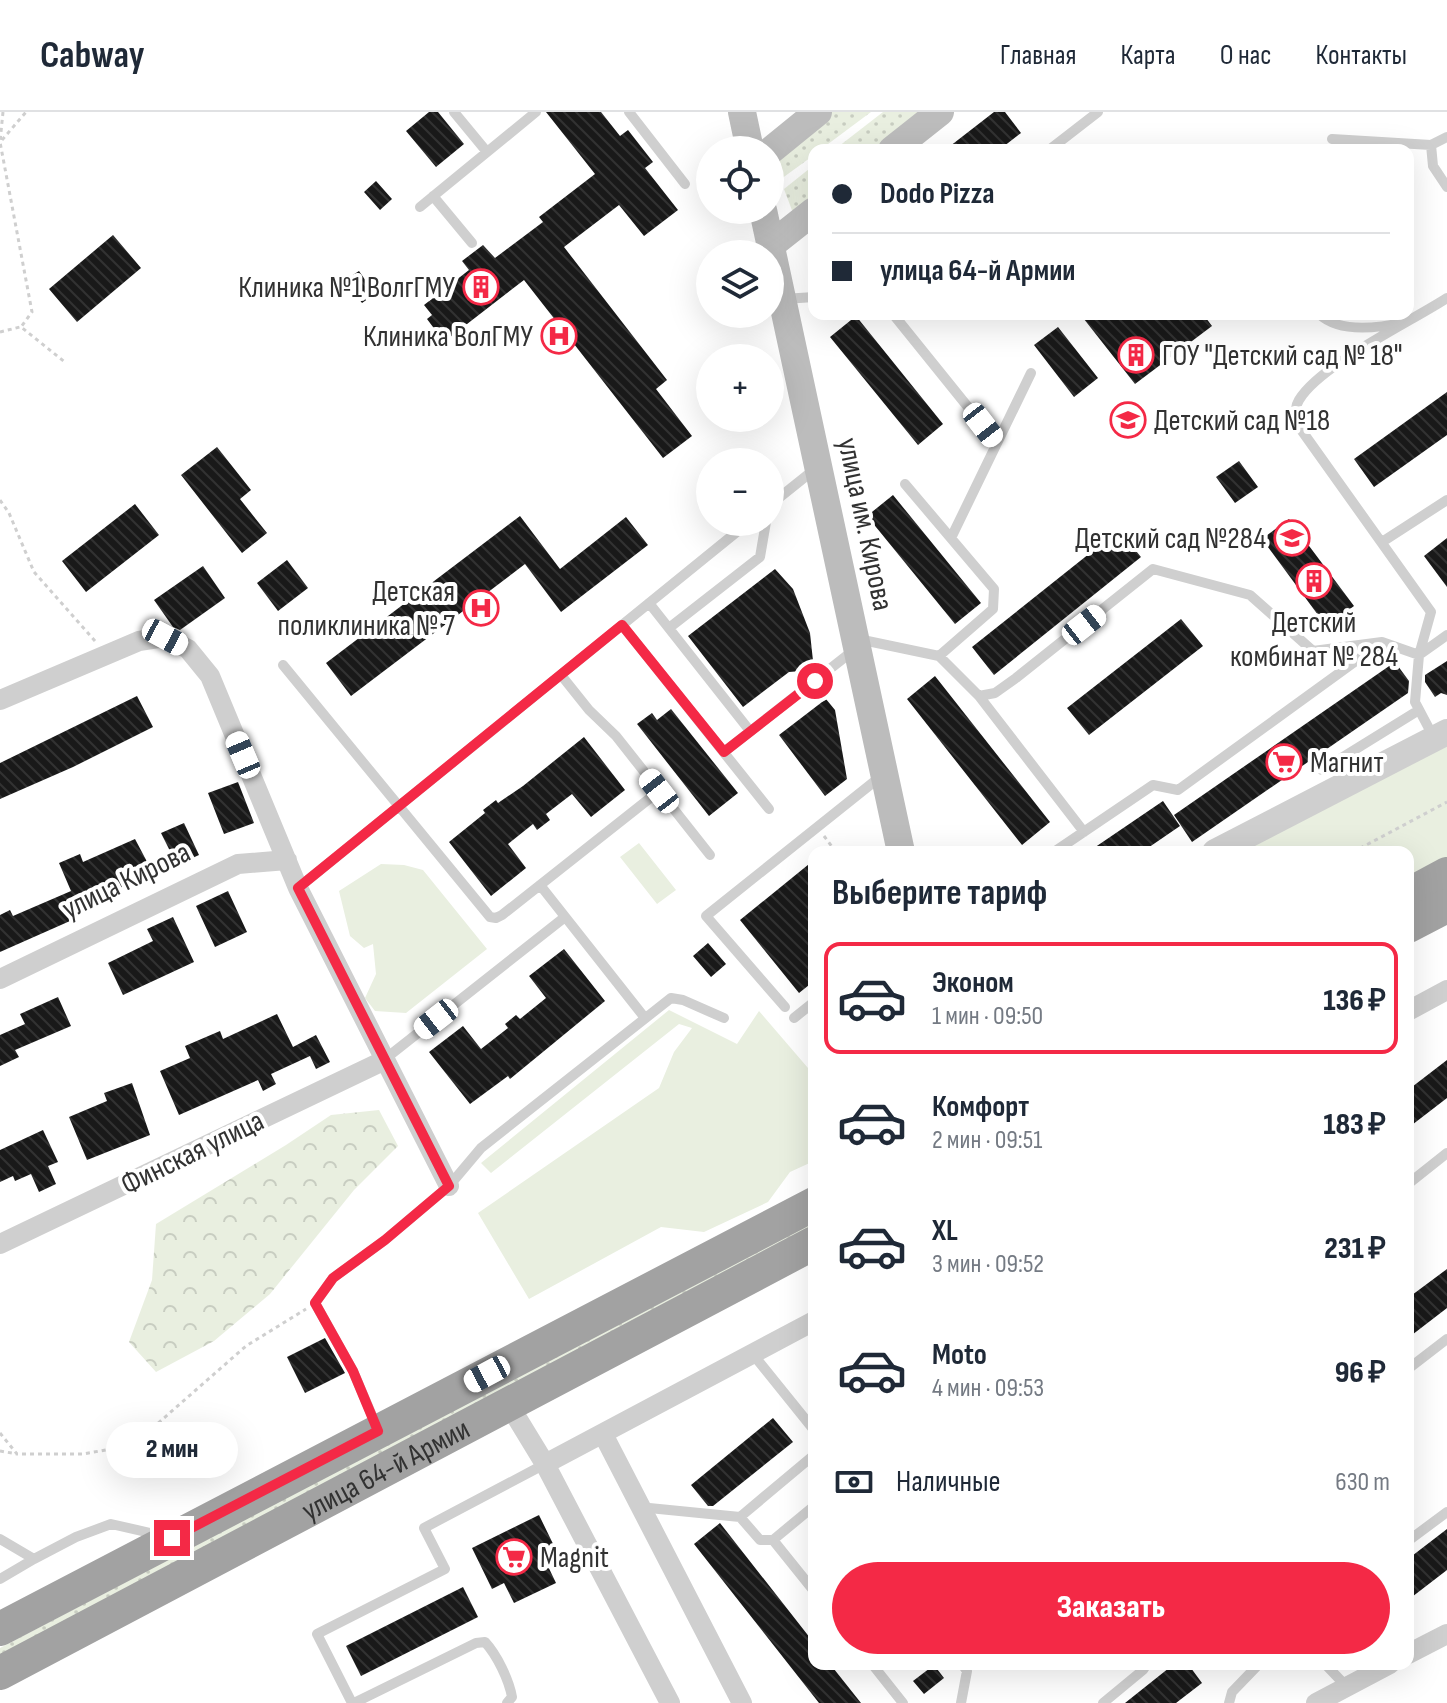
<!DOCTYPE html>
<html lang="ru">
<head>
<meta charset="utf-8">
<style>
	:root { --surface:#fff; --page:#f2f2f3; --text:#1f2937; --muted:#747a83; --line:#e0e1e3; --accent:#f42946 }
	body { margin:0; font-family:"Sofia Sans Condensed",sans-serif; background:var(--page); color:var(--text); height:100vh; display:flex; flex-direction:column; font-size:30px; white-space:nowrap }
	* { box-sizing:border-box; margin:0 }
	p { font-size:26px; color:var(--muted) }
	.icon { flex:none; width:44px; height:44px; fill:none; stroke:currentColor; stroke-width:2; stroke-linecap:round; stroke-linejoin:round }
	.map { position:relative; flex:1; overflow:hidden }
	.side { position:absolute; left:808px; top:734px; width:606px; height:824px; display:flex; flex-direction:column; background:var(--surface); border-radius:16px; box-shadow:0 8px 32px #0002 }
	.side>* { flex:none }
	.banner { position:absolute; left:808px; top:32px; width:606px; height:176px; border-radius:16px; box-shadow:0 8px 32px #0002; display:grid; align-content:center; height:176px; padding:0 24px; background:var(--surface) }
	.fabs { position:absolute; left:696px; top:24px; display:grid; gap:16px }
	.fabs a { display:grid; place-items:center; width:88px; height:88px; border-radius:50%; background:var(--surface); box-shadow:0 8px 32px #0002; font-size:40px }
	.end { position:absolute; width:36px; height:36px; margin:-18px; border:10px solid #f42946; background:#fff; box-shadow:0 0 0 4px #fff }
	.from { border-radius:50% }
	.bubble { position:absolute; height:56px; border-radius:28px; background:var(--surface); box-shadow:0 8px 32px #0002; font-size:26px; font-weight:800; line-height:56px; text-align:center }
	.car { position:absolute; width:24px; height:48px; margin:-24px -12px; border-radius:10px; box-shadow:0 0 6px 2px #0007; background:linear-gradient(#fff 24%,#345 0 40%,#fff 0 76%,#345 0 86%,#fff 0) }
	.banner b { display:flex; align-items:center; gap:28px; height:76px; font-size:30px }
	.banner b+b { border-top:2px solid var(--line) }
	.banner i { width:20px; height:20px; background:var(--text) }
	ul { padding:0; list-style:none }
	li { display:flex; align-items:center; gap:24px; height:112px; margin:0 16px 12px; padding:0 8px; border:4px solid transparent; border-radius:16px }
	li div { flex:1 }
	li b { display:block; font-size:30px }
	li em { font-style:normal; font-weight:800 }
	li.current { border-color:var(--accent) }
	li>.icon { width:72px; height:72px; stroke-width:1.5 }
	h2 { padding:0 24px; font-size:36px; line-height:96px }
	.pay { display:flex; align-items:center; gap:20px; height:88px; padding:0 24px; font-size:30px }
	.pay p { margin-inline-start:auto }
	.action { display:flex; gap:16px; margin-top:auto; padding:16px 24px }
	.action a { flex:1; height:92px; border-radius:48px; background:var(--accent); color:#fff; font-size:32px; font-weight:800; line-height:92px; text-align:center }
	header { display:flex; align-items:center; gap:48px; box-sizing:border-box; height:112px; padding:0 40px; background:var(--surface); border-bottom:2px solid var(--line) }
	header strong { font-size:38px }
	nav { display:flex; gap:44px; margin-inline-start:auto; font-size:28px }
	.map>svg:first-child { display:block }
</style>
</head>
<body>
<header>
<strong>Cabway</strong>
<nav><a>Главная</a><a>Карта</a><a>О нас</a><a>Контакты</a></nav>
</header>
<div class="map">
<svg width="1447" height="1591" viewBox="0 0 1447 1591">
	<defs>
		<pattern id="grass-dots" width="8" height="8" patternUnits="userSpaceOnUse" patternTransform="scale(2)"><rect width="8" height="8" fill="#e9efe0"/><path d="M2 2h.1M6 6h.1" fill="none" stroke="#c8cdc1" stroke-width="1.8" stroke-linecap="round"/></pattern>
		<pattern id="forest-crowns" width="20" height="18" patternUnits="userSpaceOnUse" patternTransform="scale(2)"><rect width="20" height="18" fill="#e9efe0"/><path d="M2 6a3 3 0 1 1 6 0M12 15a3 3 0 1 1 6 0" fill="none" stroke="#c8cdc1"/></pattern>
		<pattern id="building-back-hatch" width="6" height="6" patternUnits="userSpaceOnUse" patternTransform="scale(2)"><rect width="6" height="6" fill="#191919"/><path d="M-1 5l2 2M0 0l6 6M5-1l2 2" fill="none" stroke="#323232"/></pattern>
	</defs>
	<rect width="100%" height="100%" fill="#fff"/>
	<path fill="url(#grass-dots)" d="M 832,0 L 871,0 L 820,38 L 814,38 L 814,43 L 781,67 L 773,56 L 778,45 Z
		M 883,0 L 929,0 L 878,38 L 834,38 Z
		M 814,53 L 814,85 L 793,101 L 784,77 Z
		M 814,1108 L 814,1120 L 0,1550 L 0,1536 Z"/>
	<path fill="url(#forest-crowns)" d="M 379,998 L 398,1034 L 354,1078 L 270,1182 L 214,1229 L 156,1260 L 129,1230 L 152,1168 L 156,1112 L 286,1033 L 331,1003 Z"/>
	<path fill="#e9efe0" d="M 1447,632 L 1447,746 L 1408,767 L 1408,740 L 1241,740 Z
		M 639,731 L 676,778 L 657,792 L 620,745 Z
		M 381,752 L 404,753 L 423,758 L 487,837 L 406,901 L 375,899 L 365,886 L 376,862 L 373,832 L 364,836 L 350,824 L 339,779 Z
		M 669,898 L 737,932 L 759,899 L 814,963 L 814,1049 L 790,1060 L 768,1090 L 704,1120 L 661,1115 L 529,1187 L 478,1101 L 659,976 L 674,940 L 692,916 L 679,912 L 491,1061 L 481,1051 Z"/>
	<path fill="url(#building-back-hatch)" d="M 429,0 L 438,0 L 464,32 L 436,55 L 406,19 Z
		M 546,0 L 601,0 L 620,24 L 628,18 L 653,50 L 645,56 L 678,98 L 644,124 L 619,93 L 564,135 L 667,268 L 656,277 L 692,324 L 663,346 L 524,168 L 449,226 L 441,215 L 436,219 L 427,207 L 432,203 L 424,193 L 469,158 L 462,149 L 483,133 L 495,146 L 543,110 L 539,105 L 595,62 Z
		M 994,0 L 1005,0 L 1021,21 L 999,38 L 945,38 Z
		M 376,69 L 392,87 L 380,98 L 364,80 Z
		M 113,123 L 141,156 L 77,210 L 49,177 Z
		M 359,159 L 375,182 L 362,191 L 345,168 Z
		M 1080,202 L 1203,202 L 1212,214 L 1135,272 Z
		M 856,204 L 943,312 L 918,333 L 830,225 Z
		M 1058,215 L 1098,266 L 1074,285 L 1034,233 Z
		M 1447,280 L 1447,323 L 1374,375 L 1354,347 Z
		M 217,335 L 251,378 L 240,387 L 267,421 L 242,441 L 181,363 Z
		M 1239,349 L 1258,375 L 1235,391 L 1216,365 Z
		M 893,383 L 981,491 L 955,512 L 867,404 Z
		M 135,392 L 159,423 L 86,480 L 62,449 Z
		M 520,404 L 560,457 L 626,405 L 648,433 L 561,500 L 525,452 L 351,584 L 326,551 Z
		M 1289,407 L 1354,494 L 1317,521 L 1309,510 L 1318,503 L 1262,427 Z
		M 1119,418 L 1141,445 L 994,563 L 972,535 Z
		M 1447,426 L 1447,475 L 1424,444 Z
		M 287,448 L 308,476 L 278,499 L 257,471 Z
		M 203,454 L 225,486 L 180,518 L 173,515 L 154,488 Z
		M 775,457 L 793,477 L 810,521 L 814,558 L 789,560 L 743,595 L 688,524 Z
		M 1181,507 L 1203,534 L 1089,623 L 1067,596 Z
		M 1447,549 L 1447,583 L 1441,581 L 1435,585 L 1425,570 L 1425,563 Z
		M 1395,550 L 1409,569 L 1408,581 L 1192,730 L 1174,703 Z
		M 935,564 L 1050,710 L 1022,733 L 907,587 Z
		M 137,584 L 153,615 L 73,655 L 0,687 L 0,651 Z
		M 826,587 L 835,598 L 847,667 L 825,684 L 779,623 Z
		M 671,597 L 738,681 L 709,704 L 637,612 L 652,601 L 657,608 Z
		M 584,625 L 625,678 L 591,705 L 572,682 L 546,702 L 550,708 L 537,718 L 533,712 L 508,732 L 526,756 L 491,784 L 449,730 L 485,701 L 483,698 L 496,688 L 498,691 L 523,674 Z
		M 238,670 L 254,711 L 224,722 L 208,681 Z
		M 1163,689 L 1180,714 L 1142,740 L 1088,740 Z
		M 184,711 L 199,743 L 177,753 L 161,721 Z
		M 135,727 L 153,761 L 113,779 L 114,783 L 67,802 L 70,809 L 0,840 L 0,803 L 10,798 L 13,804 L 71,779 L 59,751 L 80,742 L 83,750 Z
		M 814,748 L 814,869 L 799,881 L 740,808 Z
		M 228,779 L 247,820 L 215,835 L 196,794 Z
		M 173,805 L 194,850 L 123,883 L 108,851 L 153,829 L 147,817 Z
		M 708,831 L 726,852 L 711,865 L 693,844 Z
		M 564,837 L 605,889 L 510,967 L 508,964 L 470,992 L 429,940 L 463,914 L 481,937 L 508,916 L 505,912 L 516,903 L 520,907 L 546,886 L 529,864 Z
		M 58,885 L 71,914 L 15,938 L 19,945 L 0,954 L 0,923 L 25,912 L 20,902 Z
		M 277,902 L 293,935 L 316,923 L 330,950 L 316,957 L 310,944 L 271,962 L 276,972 L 263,979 L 258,968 L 179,1003 L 160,959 L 190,946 L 185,934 L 220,919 L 223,927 Z
		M 1447,948 L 1447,986 L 1408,1016 L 1408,978 Z
		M 132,971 L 150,1023 L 87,1048 L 69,1005 L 107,989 L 104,981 Z
		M 43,1018 L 58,1050 L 48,1054 L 56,1072 L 39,1080 L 31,1062 L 15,1069 L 13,1064 L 0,1070 L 0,1038 Z
		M 1447,1157 L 1447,1196 L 1408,1226 L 1408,1186 Z
		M 325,1226 L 345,1261 L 305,1281 L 287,1245 Z
		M 773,1306 L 793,1330 L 713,1394 L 708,1394 L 691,1373 Z
		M 539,1403 L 558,1442 L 545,1448 L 556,1471 L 514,1491 L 504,1471 L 492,1477 L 472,1436 Z
		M 720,1411 L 814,1531 L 814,1552 L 830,1552 L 861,1591 L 819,1591 L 694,1432 Z
		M 1447,1417 L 1447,1458 L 1408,1488 L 1408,1447 Z
		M 463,1475 L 478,1505 L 361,1564 L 346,1534 Z
		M 1174,1552 L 1188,1552 L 1202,1571 L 1176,1591 L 1125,1591 Z
		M 934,1553 L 944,1566 L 924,1582 L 913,1569 Z"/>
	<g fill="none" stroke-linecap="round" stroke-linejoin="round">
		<path stroke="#cfcfcf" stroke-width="3" stroke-dasharray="4 4" stroke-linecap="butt" d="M 3,0 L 0,30 L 32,200 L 21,215 L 66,251
			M 2,28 L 26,0
			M 0,220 L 20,215
			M 0,388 L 9,401 L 34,460 L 95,529
			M 824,724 L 836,740
			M 1353,740 L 1447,690
			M 0,1321 L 17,1342 L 83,1342 L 117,1336 L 148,1320 L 246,1234 L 306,1197
			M 0,1339 L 17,1342"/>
		<path stroke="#cfcfcf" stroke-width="10" d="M 454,0 L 487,40
			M 629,0 L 685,72
			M 1332,27 L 1431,33 L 1447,25
			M 1431,33 L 1433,54 L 1447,75
			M 1049,38 L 1098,0
			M 433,84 L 472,131
			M 420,95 L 536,0
			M 784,187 L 814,185
			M 893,202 L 997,331
			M 1319,202 C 1340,222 1379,216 1405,210
			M 905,372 L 994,477 L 993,497 L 939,544
			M 770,393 L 815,357
			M 951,426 L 1031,261
			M 1382,430 L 1447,388
			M 649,491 L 750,619
			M 622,513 L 769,697
			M 669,516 L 760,445 L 766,410
			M 858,527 L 939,544 L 979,584 L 1084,720
			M 283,553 L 490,805 L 496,806 L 502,803 L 659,679
			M 561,563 L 589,598 L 616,624 L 710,743
			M 979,584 L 995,581 L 1016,566 L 1153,457 L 1250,483 L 1313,539 L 1382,530
			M 1434,626 L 1415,590 L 1419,543 L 1431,500 L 1297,312 C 1296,303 1294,296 1299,288 C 1320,253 1410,210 1447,186
			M 724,640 L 854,538
			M 1322,658 L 1419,598
			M 1054,740 L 1153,673 L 1178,678 L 1382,530 L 1419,543 L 1447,523
			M 540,773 L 645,906
			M 298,776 L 749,410
			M 785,895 L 706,804 L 880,665
			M 794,906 L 814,890
			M 385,947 L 565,805
			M 1408,1072 L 1447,1041
			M 752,1241 L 814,1318
			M 1408,1257 L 1447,1227
			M 376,1313 L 353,1259 L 315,1191 L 333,1166 L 385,1128 L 449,1074 L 481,1036 L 671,886 L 683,888 L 724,906
			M 814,1394 L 773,1428 L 814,1479
			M 639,1395 L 740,1405
			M 0,1427 L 34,1447 L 76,1425 L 111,1412 L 159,1423
			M 773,1428 L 760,1428 L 740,1405 L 814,1343
			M 1408,1429 L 1447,1400
			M 0,1467 L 34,1447
			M 872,1552 L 903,1591
			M 1325,1552 L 1347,1575
			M 352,1591 L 317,1522 L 445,1457 L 424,1416 L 545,1352
			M 354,1591 L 476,1531 L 485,1530 C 497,1543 509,1568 512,1585 L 507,1591
			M 961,1591 L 967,1559 L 962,1552
			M 1103,1591 L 1143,1558 L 1147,1552
			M 1229,1591 L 1232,1580 L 1259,1552"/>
		<path stroke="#cfcfcf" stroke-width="20" d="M 0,588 L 139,529 L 165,525 L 188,537 L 210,564 L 298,776 L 449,1074
			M 0,867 L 238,752 L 287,748
			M 1408,899 L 1447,878
			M 0,1132 L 383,949
			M 509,1293 L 545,1352 L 670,1591
			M 603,1322 L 742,1591
			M 545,1352 L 814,1209
			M 1408,1542 L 1447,1522
			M 1316,1591 L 1390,1552"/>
		<path stroke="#cfcfcf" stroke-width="26" d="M 1215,740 L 1447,620"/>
		<path stroke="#bcbcbc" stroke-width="28" d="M 742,0 L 750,38
			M 892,38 L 940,0
			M 770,39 L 818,0
			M 763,98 L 901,740
			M 771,133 L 814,99"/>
		<g stroke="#a2a2a2" stroke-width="34">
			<path d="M 1408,783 L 1447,762"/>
			<path d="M 1408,814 L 1447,794"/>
			<path d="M 0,1517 L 814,1092"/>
			<path id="s1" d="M 0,1561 L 814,1131"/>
		</g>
	</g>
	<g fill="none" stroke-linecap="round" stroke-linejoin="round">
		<path stroke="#f42946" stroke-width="10" d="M 172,1426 L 378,1319 L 353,1259 L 315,1191 L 333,1166 L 385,1128 L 449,1074 L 298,776 L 622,513 L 724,640 L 815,569"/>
	</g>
	<defs>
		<symbol id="building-ring" viewBox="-11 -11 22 22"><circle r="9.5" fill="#fff" stroke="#f42946" stroke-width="1.5"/><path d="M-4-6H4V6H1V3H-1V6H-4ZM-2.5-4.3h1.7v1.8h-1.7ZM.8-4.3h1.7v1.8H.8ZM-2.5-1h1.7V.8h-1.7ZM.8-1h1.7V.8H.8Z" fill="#f42946"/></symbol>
		<symbol id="hospital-ring" viewBox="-11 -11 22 22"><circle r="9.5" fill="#fff" stroke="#f42946" stroke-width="1.5"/><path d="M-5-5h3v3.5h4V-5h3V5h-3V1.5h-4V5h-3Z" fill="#f42946"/></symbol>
		<symbol id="school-ring" viewBox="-11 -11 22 22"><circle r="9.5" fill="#fff" stroke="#f42946" stroke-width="1.5"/><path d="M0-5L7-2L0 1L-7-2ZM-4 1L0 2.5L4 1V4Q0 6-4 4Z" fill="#f42946"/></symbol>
		<symbol id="supermarket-ring" viewBox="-11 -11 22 22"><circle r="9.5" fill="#fff" stroke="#f42946" stroke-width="1.5"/><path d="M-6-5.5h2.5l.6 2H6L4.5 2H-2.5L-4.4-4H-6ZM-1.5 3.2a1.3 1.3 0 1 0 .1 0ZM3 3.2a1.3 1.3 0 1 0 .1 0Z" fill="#f42946"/></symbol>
	</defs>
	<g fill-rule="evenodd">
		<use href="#building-ring" x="461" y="155" width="40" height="40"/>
		<use href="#hospital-ring" x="539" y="204" width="40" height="40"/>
		<use href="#building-ring" x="1116" y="223" width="40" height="40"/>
		<use href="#school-ring" x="1108" y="288" width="40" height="40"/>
		<use href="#school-ring" x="1272" y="406" width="40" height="40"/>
		<use href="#building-ring" x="1294" y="449" width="40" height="40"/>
		<use href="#hospital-ring" x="461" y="476" width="40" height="40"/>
		<use href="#supermarket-ring" x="1264" y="630" width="40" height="40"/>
		<use href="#supermarket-ring" x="494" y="1425" width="40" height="40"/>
	</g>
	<g text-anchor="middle" stroke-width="8" stroke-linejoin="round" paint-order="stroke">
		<g font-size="30" fill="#323232" stroke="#fff" text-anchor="end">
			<text x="455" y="185">Клиника №1 ВолгГМУ</text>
			<text x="533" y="234">Клиника ВолГМУ</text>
			<text x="1162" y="253" text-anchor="start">ГОУ "Детский сад № 18"</text>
			<text x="1154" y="318" text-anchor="start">Детский сад №18</text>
			<text x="1266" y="436">Детский сад №284</text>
			<text x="455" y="489">Детская<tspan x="455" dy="34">поликлиника № 7</tspan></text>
			<text x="1314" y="520" text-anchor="middle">Детский<tspan x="1314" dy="34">комбинат № 284</tspan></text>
			<text x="1310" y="660" text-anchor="start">Магнит</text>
			<text x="540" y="1455" text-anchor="start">Magnit</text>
		</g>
		<g font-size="30" fill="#323232" stroke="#fff">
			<text transform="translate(866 412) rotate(78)" y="10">улица им. Кирова</text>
			<text transform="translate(126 768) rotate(-26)" y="10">улица Кирова</text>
			<text transform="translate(192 1040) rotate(-26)" y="10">Финская улица</text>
			<text dy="10" stroke="none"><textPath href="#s1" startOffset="436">улица 64-й Армии</textPath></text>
		</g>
	</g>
</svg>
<div class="fabs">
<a><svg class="icon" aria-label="locate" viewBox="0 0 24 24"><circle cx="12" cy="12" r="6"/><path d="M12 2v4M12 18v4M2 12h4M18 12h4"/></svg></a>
<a><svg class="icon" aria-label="layers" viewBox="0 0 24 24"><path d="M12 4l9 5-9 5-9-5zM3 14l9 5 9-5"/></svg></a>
<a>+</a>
<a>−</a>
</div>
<i class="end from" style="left:815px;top:569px"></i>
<i class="end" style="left:172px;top:1426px"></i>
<div class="bubble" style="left:106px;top:1310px;width:132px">2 мин</div>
<i class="car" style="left:983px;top:313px;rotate:142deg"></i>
<i class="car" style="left:1084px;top:513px;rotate:52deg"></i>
<i class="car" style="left:165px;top:525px;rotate:118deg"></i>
<i class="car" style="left:243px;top:643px;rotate:337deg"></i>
<i class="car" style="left:659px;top:679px;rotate:322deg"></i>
<i class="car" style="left:436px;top:907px;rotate:232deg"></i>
<i class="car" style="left:487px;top:1262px;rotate:242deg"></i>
<div class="banner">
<b><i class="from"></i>Dodo Pizza</b>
<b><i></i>улица 64-й Армии</b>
</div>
<section class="side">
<h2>Выберите тариф</h2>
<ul>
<li class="current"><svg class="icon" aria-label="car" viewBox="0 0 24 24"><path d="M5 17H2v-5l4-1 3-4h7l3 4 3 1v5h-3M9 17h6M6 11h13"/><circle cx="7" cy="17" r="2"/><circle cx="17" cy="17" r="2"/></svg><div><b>Эконом</b><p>1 мин · 09:50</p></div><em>136 ₽</em></li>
<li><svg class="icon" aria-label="car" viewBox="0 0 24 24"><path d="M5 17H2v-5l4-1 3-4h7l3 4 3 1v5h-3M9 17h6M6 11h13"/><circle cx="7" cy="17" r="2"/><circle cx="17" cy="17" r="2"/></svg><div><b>Комфорт</b><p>2 мин · 09:51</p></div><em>183 ₽</em></li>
<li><svg class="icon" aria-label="car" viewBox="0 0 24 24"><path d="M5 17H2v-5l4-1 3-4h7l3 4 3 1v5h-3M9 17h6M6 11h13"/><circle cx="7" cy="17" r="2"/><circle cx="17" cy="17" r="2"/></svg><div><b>XL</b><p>3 мин · 09:52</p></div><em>231 ₽</em></li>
<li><svg class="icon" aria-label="car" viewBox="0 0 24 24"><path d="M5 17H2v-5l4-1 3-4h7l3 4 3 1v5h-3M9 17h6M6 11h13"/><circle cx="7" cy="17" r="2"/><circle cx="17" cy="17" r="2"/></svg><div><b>Moto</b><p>4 мин · 09:53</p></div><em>96 ₽</em></li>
</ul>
<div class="pay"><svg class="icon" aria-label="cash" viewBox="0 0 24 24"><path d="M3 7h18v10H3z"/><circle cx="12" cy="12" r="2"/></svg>Наличные<p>630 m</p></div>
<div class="action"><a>Заказать</a></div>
</section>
</div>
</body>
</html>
